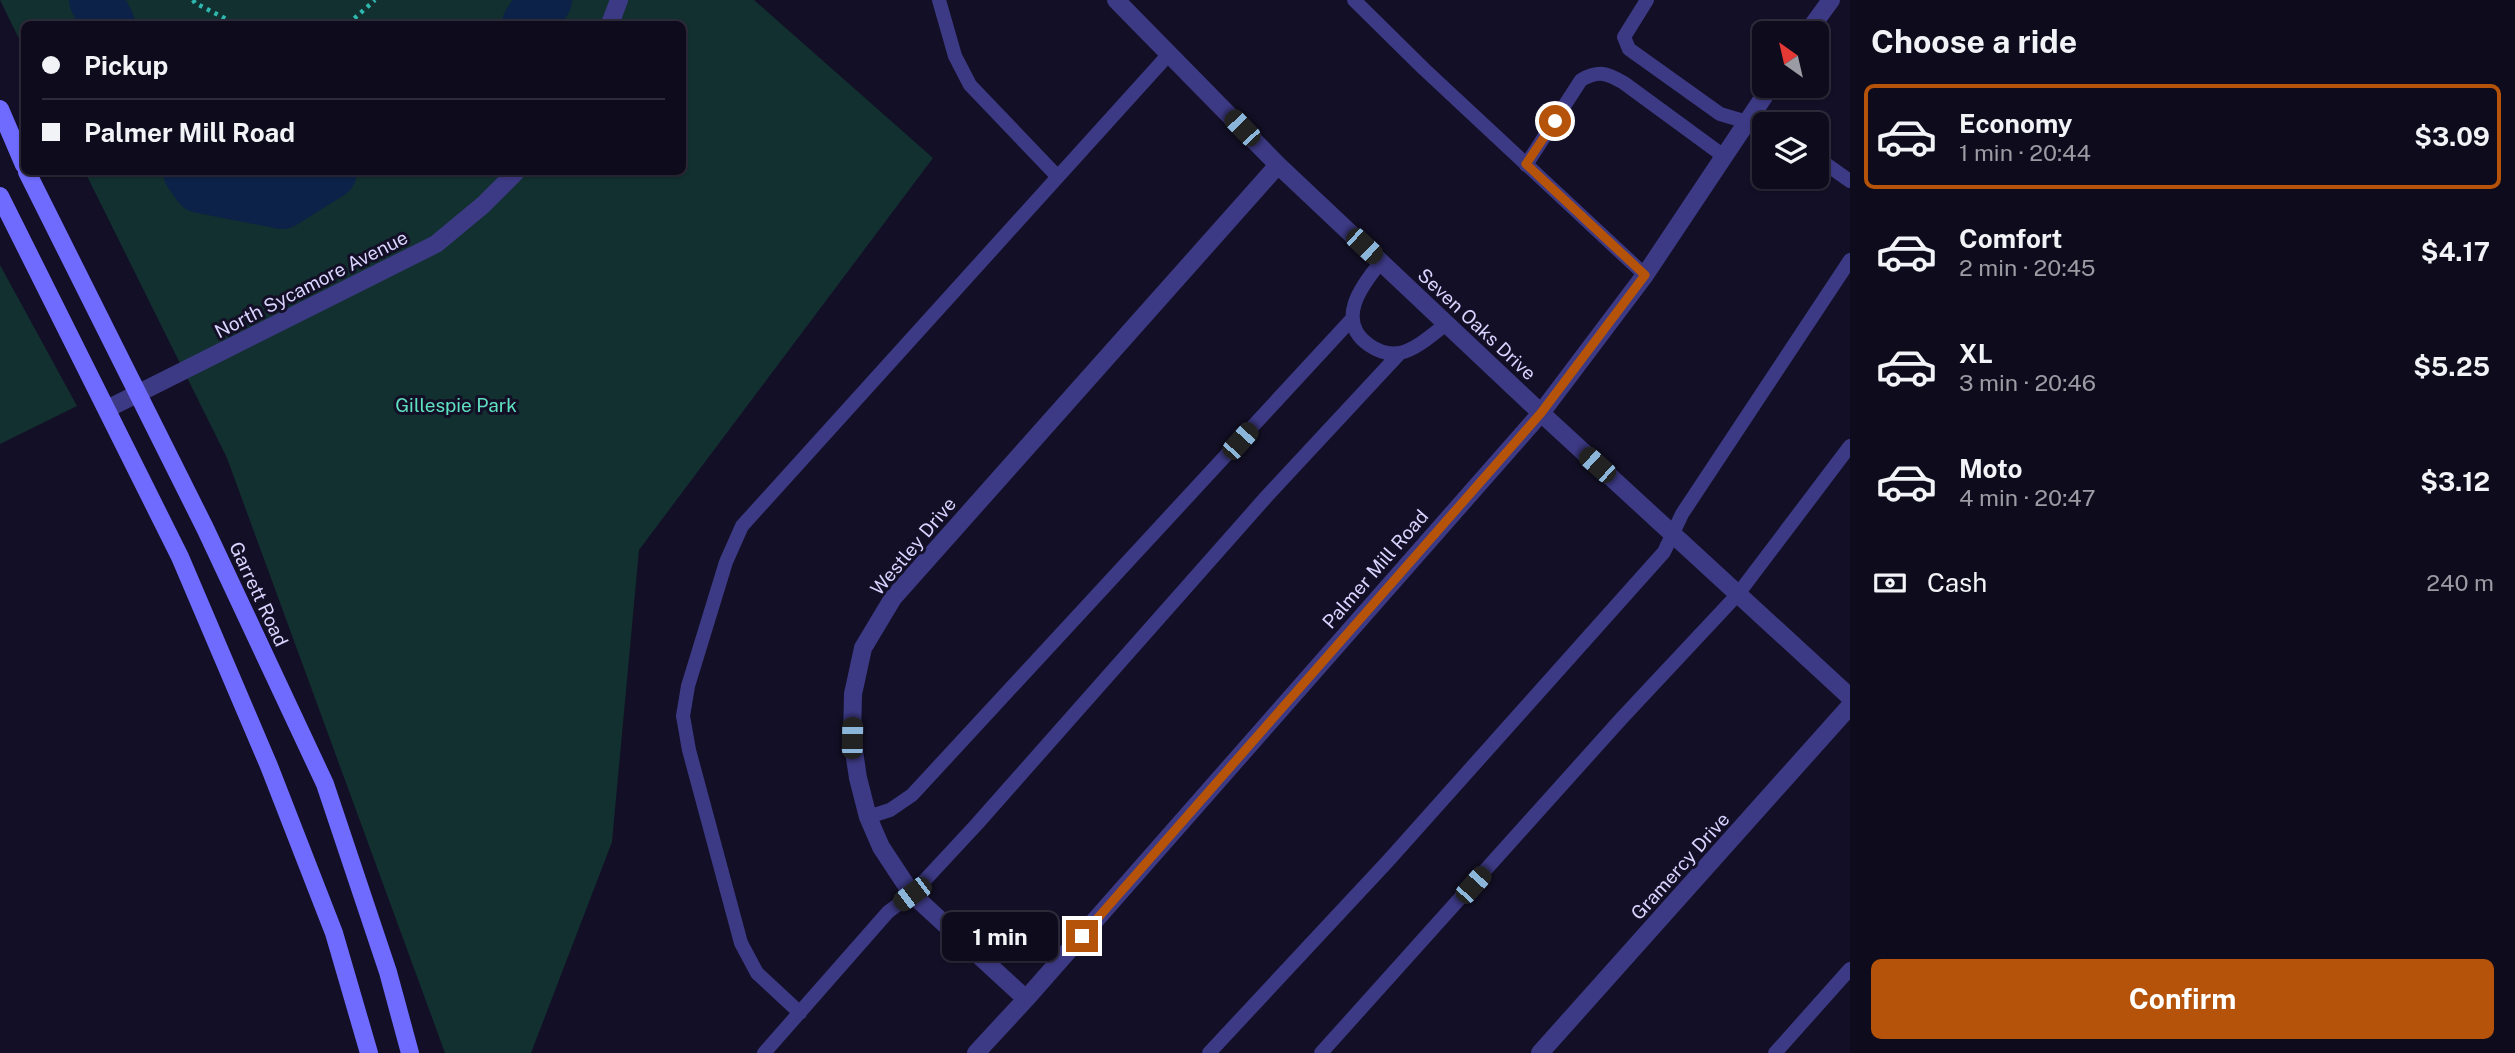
<!DOCTYPE html>
<html lang="en">
<head>
<meta charset="utf-8">
<style>
	:root { --surface:#0e0b1c; --page:#1c1929; --text:#f1f3f6; --muted:#9b9ba3; --line:#2e2b3b; --accent:#b45309 }
	body { margin:0; font-family:"Public Sans",sans-serif; background:var(--page); color:var(--text); height:100vh; display:flex; flex-direction:column; font-size:26px; white-space:nowrap }
	* { box-sizing:border-box; margin:0 }
	p { font-size:23px; color:var(--muted) }
	.icon { flex:none; width:38px; height:38px; fill:none; stroke:currentColor; stroke-width:2; stroke-linecap:round; stroke-linejoin:round }
	.map { position:relative; flex:1; overflow:hidden }
	.details { display:flex; flex-direction:column; background:var(--surface); width:665px }
	.details>* { flex:none }
	.banner { position:absolute; left:21px; top:21px; width:665px; height:154px; border-radius:10px; box-shadow:0 2px 5px #0004,0 0 0 2px var(--line); display:grid; align-content:center; height:154px; padding:0 21px; background:var(--surface) }
	.needle { width:46px; rotate:326deg }
	.buttons { position:absolute; left:1752px; top:21px; display:grid; gap:14px }
	.buttons a { display:grid; place-items:center; width:77px; height:77px; border-radius:10px; background:var(--surface); box-shadow:0 2px 5px #0004,0 0 0 2px var(--line); font-size:35px }
	.end { position:absolute; width:32px; height:32px; margin:-16px; border:9px solid #b45309; background:#fff; box-shadow:0 0 0 4px #fff }
	.from { border-radius:50% }
	.bubble { position:absolute; height:49px; border-radius:10px; background:var(--surface); box-shadow:0 2px 5px #0004,0 0 0 2px var(--line); font-size:23px; font-weight:700; line-height:49px; text-align:center }
	.car { position:absolute; width:21px; height:42px; margin:-21px -10px; border-radius:9px; box-shadow:0 0 5px 2px #0007; background:linear-gradient(#222 24%,#8ab4d8 0 40%,#222 0 76%,#8ab4d8 0 86%,#222 0) }
	.banner b { display:flex; align-items:center; gap:24px; height:66px; font-size:26px }
	.banner b+b { border-top:2px solid var(--line) }
	.banner i { width:18px; height:18px; background:var(--text) }
	ul { padding:0; list-style:none }
	li { display:flex; align-items:center; gap:21px; height:105px; margin:0 14px 10px; padding:0 7px; border:4px solid transparent; border-radius:10px }
	li div { flex:1 }
	li b { display:block; font-size:26px }
	li em { font-style:normal; font-weight:700 }
	li.on { border-color:var(--accent) }
	li>.icon { width:63px; height:63px; stroke-width:1.5 }
	h2 { padding:0 21px; font-size:32px; line-height:84px }
	.pay { display:flex; align-items:center; gap:18px; height:77px; padding:0 21px; font-size:26px }
	.pay p { margin-inline-start:auto }
	.primary-button { display:flex; gap:14px; margin-top:auto; padding:14px 21px }
	.primary-button a { flex:1; height:80px; border-radius:10px; background:var(--accent); color:#fff; font-size:28px; font-weight:700; line-height:80px; text-align:center }
	main { display:flex; flex:1; min-height:0 }
	.map>svg:first-child { display:block }
</style>
</head>
<body>
<main>
<div class="map">
<svg width="1850" height="1053" viewBox="0 0 1850 1053">
	<rect width="100%" height="100%" fill="#130f26"/>
	<path fill="#12302f" d="M 0,0 L 754,0 L 933,158 L 639,550 L 612,842 L 531,1053 L 445,1053 L 227,458 L 85,172 L 682,172 L 682,24 L 24,24 L 24,49 Z
		M 0,265 L 77,406 L 0,444 Z"/>
	<g fill="none" stroke-linecap="round" stroke-linejoin="round">
		<path stroke="#0c2248" stroke-width="54" d="M 96,0 L 108,24
			M 529,24 L 545,0
			M 190,172 L 200,186 L 282,202 L 330,172"/>
		<path stroke="#2fb8b0" stroke-width="4.5" stroke-dasharray="3.5 5" stroke-linecap="butt" d="M 193,0 L 195,3 L 236,24
			M 348,24 L 375,0"/>
		<path stroke="#3d3a85" stroke-width="14" d="M 939,0 L 955,56 L 970,85 L 1057,176
			M 1354,0 L 1424,69 L 1645,275
			M 1647,0 L 1624,37 L 1629,49 L 1720,114 L 1764,127
			M 1816,157 L 1850,181
			M 1526,165 L 1581,80 C 1599,70 1607,73 1624,83 L 1725,157
			M 1381,262 C 1361,286 1335,321 1369,345 C 1379,352 1389,355 1400,353 C 1417,349 1433,334 1446,324
			M 868,817 L 890,810 L 912,795 L 1351,320
			M 800,1013 L 757,973 L 741,943 L 689,750 L 683,716 L 688,686 L 726,562 L 742,526 L 1169,54
			M 764,1053 L 888,912 L 912,894 L 977,824 L 1267,496 L 1400,353
			M 1209,1053 L 1388,861 L 1664,552 L 1682,514 L 1850,260
			M 1321,1053 L 1621,719 L 1738,594 L 1850,446
			M 1775,1053 L 1850,969"/>
		<path stroke="#3d3a85" stroke-width="18" d="M 1116,0 L 1278,165 L 1541,413 L 1850,697
			M 610,24 L 619,0
			M 1807,33 L 1831,0
			M 107,409 L 436,244 L 483,205 L 516,172
			M 1026,999 L 912,894 L 881,847 L 868,817 L 858,778 L 852,738 L 853,694 L 863,648 L 893,598 L 1278,165
			M 976,1053 L 1026,999 L 1541,413 L 1645,275 L 1771,86
			M 1540,1053 L 1850,706"/>
		<path stroke="#6f6bff" stroke-width="18" d="M 0,109 L 24,165
			M 27,172 L 205,528 L 325,784 L 388,972 L 410,1053
			M 0,196 L 180,557 L 269,766 L 334,933 L 369,1053"/>
	</g>
	<g fill="none" stroke-linecap="round" stroke-linejoin="round">
		<path stroke="#b45309" stroke-width="9" d="M 1082,936 L 1541,413 L 1645,275 L 1526,164 L 1555,121"/>
	</g>
	<g text-anchor="middle" stroke-width="6" stroke-linejoin="round" paint-order="stroke">
		<g font-size="19" fill="#d9d4ff" stroke="#130f26">
			<text transform="translate(311 284) rotate(-27)" y="7">North Sycamore Avenue</text>
			<text transform="translate(1477 324) rotate(43)" y="7">Seven Oaks Drive</text>
			<text transform="translate(913 546) rotate(-50)" y="7">Westley Drive</text>
			<text transform="translate(1375 569) rotate(-49)" y="7">Palmer Mill Road</text>
			<text transform="translate(259 594) rotate(65)" y="7">Garrett Road</text>
			<text transform="translate(1680 866) rotate(-48)" y="7">Gramercy Drive</text>
		</g>
		<g font-size="19" fill="#5fe0c0" stroke="#130f26">
			<text x="456" y="412">Gillespie Park</text>
		</g>
	</g>
</svg>
<div class="buttons">
<a><svg class="needle" viewBox="-14 -14 28 28"><path d="M0-13l5 13h-10z" fill="#e53935"/><path d="M0 13l5-13h-10z" fill="#9b9ba3"/></svg></a>
<a><svg class="icon" aria-label="layers" viewBox="0 0 24 24"><path d="M12 4l9 5-9 5-9-5zM3 14l9 5 9-5"/></svg></a>
</div>
<i class="end from" style="left:1555px;top:121px"></i>
<i class="end" style="left:1082px;top:936px"></i>
<div class="bubble" style="left:942px;top:912px;width:116px">1 min</div>
<i class="car" style="left:1242px;top:128px;rotate:316deg"></i>
<i class="car" style="left:1364px;top:246px;rotate:133deg"></i>
<i class="car" style="left:1240px;top:441px;rotate:42deg"></i>
<i class="car" style="left:1597px;top:465px;rotate:312deg"></i>
<i class="car" style="left:852px;top:738px;rotate:1deg"></i>
<i class="car" style="left:1473px;top:885px;rotate:42deg"></i>
<i class="car" style="left:912px;top:894px;rotate:233deg"></i>
<div class="banner">
<b><i class="from"></i>Pickup</b>
<b><i></i>Palmer Mill Road</b>
</div>
</div>
<section class="details">
<h2>Choose a ride</h2>
<ul>
<li class="on"><svg class="icon" aria-label="car" viewBox="0 0 24 24"><path d="M5 17H2v-5l4-1 3-4h7l3 4 3 1v5h-3M9 17h6M6 11h13"/><circle cx="7" cy="17" r="2"/><circle cx="17" cy="17" r="2"/></svg><div><b>Economy</b><p>1 min · 20:44</p></div><em>$3.09</em></li>
<li><svg class="icon" aria-label="car" viewBox="0 0 24 24"><path d="M5 17H2v-5l4-1 3-4h7l3 4 3 1v5h-3M9 17h6M6 11h13"/><circle cx="7" cy="17" r="2"/><circle cx="17" cy="17" r="2"/></svg><div><b>Comfort</b><p>2 min · 20:45</p></div><em>$4.17</em></li>
<li><svg class="icon" aria-label="car" viewBox="0 0 24 24"><path d="M5 17H2v-5l4-1 3-4h7l3 4 3 1v5h-3M9 17h6M6 11h13"/><circle cx="7" cy="17" r="2"/><circle cx="17" cy="17" r="2"/></svg><div><b>XL</b><p>3 min · 20:46</p></div><em>$5.25</em></li>
<li><svg class="icon" aria-label="car" viewBox="0 0 24 24"><path d="M5 17H2v-5l4-1 3-4h7l3 4 3 1v5h-3M9 17h6M6 11h13"/><circle cx="7" cy="17" r="2"/><circle cx="17" cy="17" r="2"/></svg><div><b>Moto</b><p>4 min · 20:47</p></div><em>$3.12</em></li>
</ul>
<div class="pay"><svg class="icon" aria-label="cash" viewBox="0 0 24 24"><path d="M3 7h18v10H3z"/><circle cx="12" cy="12" r="2"/></svg>Cash<p>240 m</p></div>
<div class="primary-button"><a>Confirm</a></div>
</section>
</main>
</body>
</html>
